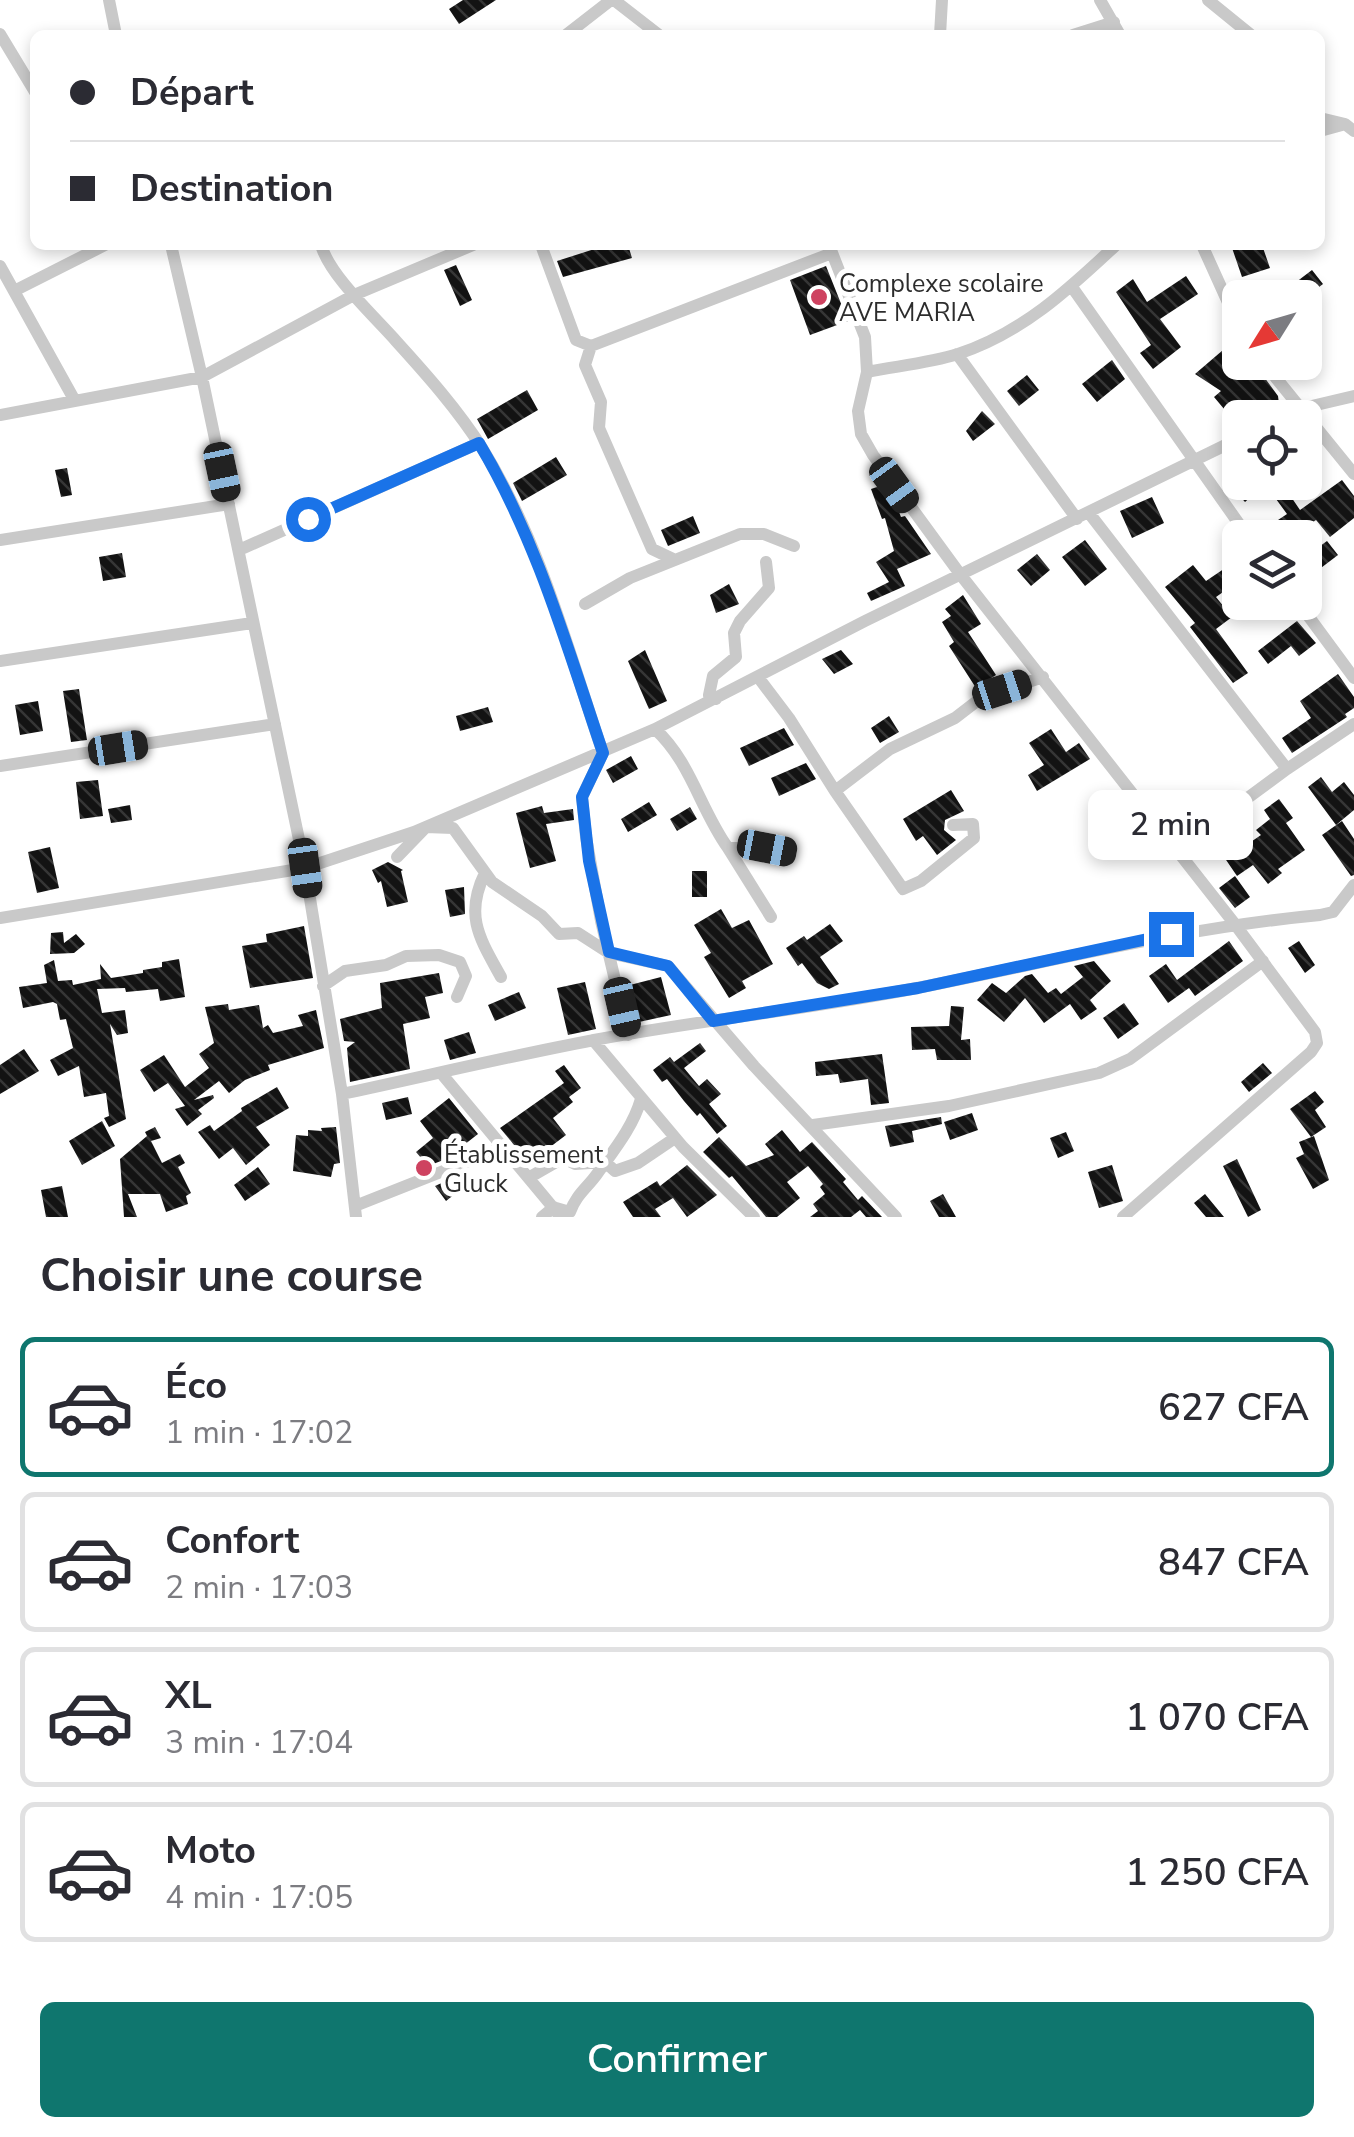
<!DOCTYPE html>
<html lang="fr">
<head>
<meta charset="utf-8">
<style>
	:root { --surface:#fff; --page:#f2f2f3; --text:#2b2b33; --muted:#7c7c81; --line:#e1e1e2; --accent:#0f766e }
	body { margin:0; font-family:"Nunito Sans",sans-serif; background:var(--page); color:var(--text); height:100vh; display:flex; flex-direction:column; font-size:38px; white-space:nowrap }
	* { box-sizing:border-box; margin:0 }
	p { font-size:32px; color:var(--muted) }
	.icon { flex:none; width:55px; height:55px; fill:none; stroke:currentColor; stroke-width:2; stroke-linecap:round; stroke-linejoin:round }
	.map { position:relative; height:1217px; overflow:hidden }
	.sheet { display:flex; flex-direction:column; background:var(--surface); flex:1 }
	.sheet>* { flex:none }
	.hud { position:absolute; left:30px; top:30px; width:1295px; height:220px; border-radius:15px; box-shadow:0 5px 15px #0003; display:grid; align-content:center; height:220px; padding:0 40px; background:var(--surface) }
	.needle { width:65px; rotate:233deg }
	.controls { position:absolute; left:1222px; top:280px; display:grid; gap:20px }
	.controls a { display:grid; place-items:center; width:100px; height:100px; border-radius:15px; background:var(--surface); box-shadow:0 5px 15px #0003; font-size:50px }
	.end { position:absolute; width:45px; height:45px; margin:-22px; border:12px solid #1a73e8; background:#fff; box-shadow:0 0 0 5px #fff }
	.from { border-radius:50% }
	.bubble { position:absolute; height:70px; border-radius:15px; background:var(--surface); box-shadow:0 5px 15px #0003; font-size:32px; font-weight:600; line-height:70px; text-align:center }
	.car { position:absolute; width:30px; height:60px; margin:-30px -15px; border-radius:12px; box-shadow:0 0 8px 2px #0007; background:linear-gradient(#222 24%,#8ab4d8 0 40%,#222 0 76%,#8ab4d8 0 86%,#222 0) }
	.hud b { display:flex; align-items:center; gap:35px; height:95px; font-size:38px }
	.hud b+b { border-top:2px solid var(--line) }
	.hud i { width:25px; height:25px; background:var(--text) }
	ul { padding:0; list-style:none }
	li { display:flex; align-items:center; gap:30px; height:140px; margin:0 20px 15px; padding:0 20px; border:5px solid var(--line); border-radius:15px }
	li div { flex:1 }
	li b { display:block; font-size:38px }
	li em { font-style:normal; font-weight:600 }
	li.on { border-color:var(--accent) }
	li>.icon { width:90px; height:90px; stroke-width:1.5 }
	h2 { padding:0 40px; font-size:45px; line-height:120px }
	.button { display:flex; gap:20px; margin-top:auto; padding:20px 40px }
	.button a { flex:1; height:115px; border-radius:15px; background:var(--accent); color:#fff; font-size:40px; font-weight:600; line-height:115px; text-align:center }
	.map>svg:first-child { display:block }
</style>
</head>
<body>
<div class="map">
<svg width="1354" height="1217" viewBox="0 0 1354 1217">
	<defs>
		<pattern id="building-back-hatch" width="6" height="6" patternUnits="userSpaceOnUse" patternTransform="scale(2.5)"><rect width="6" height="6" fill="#131313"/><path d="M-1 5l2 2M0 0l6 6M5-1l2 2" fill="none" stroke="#363636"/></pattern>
	</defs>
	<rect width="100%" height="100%" fill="#fff"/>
	<path fill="url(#building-back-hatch)" d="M 463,0 L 496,0 L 459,24 L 449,9 Z
		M 607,245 L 628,245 L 632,258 L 563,277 L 557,261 Z
		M 1231,245 L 1262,245 L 1270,268 L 1242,277 Z
		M 456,265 L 472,300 L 460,306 L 444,270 Z
		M 826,266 L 848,321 L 810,335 L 790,280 Z
		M 1312,270 L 1323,284 L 1305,298 L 1294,298 L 1287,289 Z
		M 1186,276 L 1198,294 L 1160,319 L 1181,347 L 1153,369 L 1140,353 L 1151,345 L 1116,292 L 1133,279 L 1147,302 Z
		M 1237,338 L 1240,339 L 1240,362 L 1253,362 L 1278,396 L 1279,404 L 1258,418 L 1240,418 L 1240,428 L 1214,397 L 1221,391 L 1195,374 Z
		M 1112,360 L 1125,379 L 1097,402 L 1082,384 Z
		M 1027,375 L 1039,390 L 1019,406 L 1007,391 Z
		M 527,390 L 538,410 L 488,439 L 477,419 Z
		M 982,411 L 995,424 L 973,441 L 966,431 Z
		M 556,457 L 567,475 L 522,501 L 513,483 Z
		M 67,468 L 72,495 L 61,497 L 55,470 Z
		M 1342,480 L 1354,496 L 1354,518 L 1330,537 L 1316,520 L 1290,538 L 1278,520 L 1287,514 L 1265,484 L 1245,502 L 1227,482 L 1281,482 L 1300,510 Z
		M 883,485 L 895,502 L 901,517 L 905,516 L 931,554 L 897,569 L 905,586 L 871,601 L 867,593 L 889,582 L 876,562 L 894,551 L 885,518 L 882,519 L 871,489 Z
		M 1152,497 L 1164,523 L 1132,538 L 1120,511 Z
		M 693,516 L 700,533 L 668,546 L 661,530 Z
		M 1085,540 L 1107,569 L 1085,586 L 1062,557 Z
		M 1327,541 L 1338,555 L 1305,580 L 1305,557 Z
		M 122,553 L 126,577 L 103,581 L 99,557 Z
		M 1037,554 L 1050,570 L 1031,586 L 1017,570 Z
		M 1240,558 L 1240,580 L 1216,597 L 1232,617 L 1216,629 L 1248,673 L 1233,683 L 1190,627 L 1195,623 L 1165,587 L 1193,565 L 1206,581 Z
		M 729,584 L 739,604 L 716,613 L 710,595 Z
		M 963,595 L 981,624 L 968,632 L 996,675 L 976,688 L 949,646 L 954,642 L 942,622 L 951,616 L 945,609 Z
		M 1297,621 L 1316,643 L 1299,656 L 1291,646 L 1268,664 L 1258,651 Z
		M 645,650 L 667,701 L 649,709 L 628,661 Z
		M 841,650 L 853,664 L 834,674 L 822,659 Z
		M 1338,674 L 1354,697 L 1354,708 L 1345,714 L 1347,717 L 1292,753 L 1282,738 L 1311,718 L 1300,701 Z
		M 79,689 L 87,740 L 71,742 L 63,691 Z
		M 38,701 L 43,731 L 20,735 L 15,705 Z
		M 488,707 L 493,722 L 460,731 L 456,716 Z
		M 889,716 L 899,732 L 880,743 L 871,728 Z
		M 784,728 L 794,745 L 749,766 L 740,748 Z
		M 1051,729 L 1066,752 L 1079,743 L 1090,759 L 1037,791 L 1028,775 L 1044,765 L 1029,743 Z
		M 631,756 L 638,769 L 613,783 L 606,770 Z
		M 806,763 L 816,779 L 779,796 L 771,778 Z
		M 1321,777 L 1332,792 L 1344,782 L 1354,795 L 1354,810 L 1336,825 L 1308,787 Z
		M 98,780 L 103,816 L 80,819 L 76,782 Z
		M 951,790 L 964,811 L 945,820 L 944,830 L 956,840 L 937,855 L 923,836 L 916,841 L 903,819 Z
		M 1279,799 L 1293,818 L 1286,823 L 1305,850 L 1278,869 L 1282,873 L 1268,884 L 1253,865 L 1237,876 L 1222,854 L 1235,844 L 1239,850 L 1261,835 L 1256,830 L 1270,819 L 1264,810 Z
		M 649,802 L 657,815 L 628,832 L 621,819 Z
		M 130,805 L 132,820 L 111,823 L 108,809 Z
		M 542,806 L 544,813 L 573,809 L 574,820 L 546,824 L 556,861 L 530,868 L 516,813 Z
		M 690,807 L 697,819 L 677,831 L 670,819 Z
		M 1342,821 L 1354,839 L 1354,875 L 1351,876 L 1322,835 Z
		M 50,847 L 59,888 L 37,893 L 28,852 Z
		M 388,862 L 403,870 L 401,871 L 408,902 L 387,907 L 381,881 L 378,883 L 372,870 Z
		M 692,871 L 707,871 L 707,897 L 692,897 Z
		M 1235,876 L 1250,897 L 1235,908 L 1219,888 Z
		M 464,887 L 465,914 L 450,917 L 445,890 Z
		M 721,909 L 732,928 L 749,920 L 773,964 L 742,981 L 746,988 L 729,998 L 704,957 L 711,953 L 694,925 Z
		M 830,924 L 843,941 L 820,957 L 839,984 L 829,989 L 817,983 L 802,963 L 798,966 L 786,948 L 804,936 L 807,940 Z
		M 304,926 L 313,978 L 250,988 L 242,946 L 267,942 L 266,934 Z
		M 63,932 L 64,943 L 76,934 L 85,944 L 74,953 L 50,954 L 51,933 Z
		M 1229,941 L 1243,961 L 1195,996 L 1189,988 L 1168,1003 L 1149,976 L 1166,964 L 1177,980 Z
		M 1299,941 L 1315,965 L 1305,973 L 1288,948 Z
		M 179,959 L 185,997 L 160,1001 L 158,989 L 126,992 L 125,988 L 97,989 L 102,1013 L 125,1010 L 128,1033 L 117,1035 L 110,1024 L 126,1119 L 109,1127 L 104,1118 L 109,1116 L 106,1093 L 84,1097 L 79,1066 L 58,1076 L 50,1060 L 73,1048 L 66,1019 L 60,1020 L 57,1004 L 53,1002 L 23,1008 L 19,987 L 47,983 L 44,965 L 54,960 L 58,981 L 72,980 L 73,985 L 101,979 L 100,964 L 111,978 L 143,973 L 143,970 L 162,967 L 162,962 Z
		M 1094,961 L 1111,981 L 1090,1000 L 1097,1009 L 1081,1020 L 1070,1004 L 1044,1023 L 1025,998 L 1004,1022 L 977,1000 L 992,983 L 1006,993 L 1025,976 L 1032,974 L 1048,993 L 1056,988 L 1061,994 L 1083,977 L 1074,966 Z
		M 439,973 L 443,993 L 425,997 L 430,1018 L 403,1024 L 410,1069 L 350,1082 L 347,1048 L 355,1042 L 344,1041 L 340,1019 L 382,1008 L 380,983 Z
		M 661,977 L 671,1015 L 639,1022 L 630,985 Z
		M 585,982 L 596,1029 L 568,1035 L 557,988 Z
		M 519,992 L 526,1008 L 495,1021 L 488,1005 Z
		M 1124,1003 L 1139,1024 L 1118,1039 L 1103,1018 Z
		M 228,1004 L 229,1010 L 259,1005 L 263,1028 L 268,1025 L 273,1033 L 303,1026 L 298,1015 L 316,1010 L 324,1048 L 268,1065 L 270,1070 L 245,1080 L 229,1093 L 219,1081 L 194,1100 L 213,1095 L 214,1098 L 198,1110 L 202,1114 L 187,1126 L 175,1109 L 185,1106 L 168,1083 L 154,1092 L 140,1070 L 164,1055 L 185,1087 L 209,1068 L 199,1054 L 214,1043 L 205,1007 Z
		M 951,1006 L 964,1007 L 961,1040 L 970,1039 L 971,1060 L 937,1060 L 935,1049 L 912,1050 L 911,1027 L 949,1026 Z
		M 469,1032 L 476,1053 L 450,1060 L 444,1040 Z
		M 700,1043 L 706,1051 L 684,1068 L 699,1086 L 707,1079 L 721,1094 L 709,1104 L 727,1126 L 717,1134 L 700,1113 L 697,1116 L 684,1101 L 667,1079 L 662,1082 L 653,1070 L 670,1057 L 674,1062 Z
		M 24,1049 L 39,1071 L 0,1094 L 0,1065 Z
		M 882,1054 L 889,1103 L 871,1105 L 868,1079 L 840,1083 L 838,1074 L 816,1076 L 815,1062 Z
		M 1263,1063 L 1272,1073 L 1249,1092 L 1241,1082 Z
		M 564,1065 L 581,1088 L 569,1097 L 573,1102 L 553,1118 L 566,1135 L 529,1163 L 500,1128 L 564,1083 L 555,1071 Z
		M 277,1087 L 289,1108 L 256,1127 L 270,1145 L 246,1165 L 233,1148 L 219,1159 L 198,1132 L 210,1125 L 214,1131 L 242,1111 L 241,1108 Z
		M 1315,1091 L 1324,1102 L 1315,1110 L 1326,1127 L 1311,1137 L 1290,1109 Z
		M 408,1097 L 412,1114 L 386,1120 L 382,1103 Z
		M 449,1098 L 478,1134 L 446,1159 L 428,1166 L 416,1152 L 433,1138 L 420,1121 Z
		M 972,1113 L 978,1130 L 950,1140 L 944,1122 Z
		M 941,1117 L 942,1124 L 912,1131 L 914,1142 L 890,1147 L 885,1126 Z
		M 102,1121 L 115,1146 L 82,1165 L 69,1141 Z
		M 155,1127 L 161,1138 L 151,1141 L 162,1163 L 180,1154 L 185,1163 L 178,1167 L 191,1193 L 186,1196 L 188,1204 L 166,1212 L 160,1194 L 128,1194 L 137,1217 L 124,1217 L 120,1159 L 147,1136 L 145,1132 Z
		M 336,1127 L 340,1163 L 334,1164 L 331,1177 L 293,1171 L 296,1135 L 308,1136 L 308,1130 L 322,1131 L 321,1128 Z
		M 782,1130 L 800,1152 L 812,1142 L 846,1179 L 843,1182 L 858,1200 L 862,1196 L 882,1217 L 866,1217 L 860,1210 L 851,1217 L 810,1217 L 818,1211 L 813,1204 L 825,1194 L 820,1187 L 823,1184 L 808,1166 L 787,1182 L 800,1198 L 777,1217 L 766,1217 L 732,1176 L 729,1178 L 703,1152 L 719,1137 L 746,1166 L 774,1155 L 765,1144 Z
		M 1066,1132 L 1074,1151 L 1058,1158 L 1050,1138 Z
		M 1314,1136 L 1329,1180 L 1313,1189 L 1296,1158 L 1304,1154 L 1299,1142 Z
		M 1237,1159 L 1261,1210 L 1248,1217 L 1223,1166 Z
		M 687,1165 L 717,1195 L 687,1217 L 673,1198 L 655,1209 L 661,1217 L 633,1217 L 623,1202 L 657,1181 L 660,1186 Z
		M 1112,1165 L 1123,1201 L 1099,1208 L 1088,1172 Z
		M 258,1167 L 270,1184 L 245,1201 L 234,1185 Z
		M 457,1176 L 465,1186 L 446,1201 L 435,1186 Z
		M 62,1186 L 68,1217 L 46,1217 L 41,1190 Z
		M 943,1194 L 956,1217 L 939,1217 L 930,1201 Z
		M 1205,1194 L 1224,1217 L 1206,1217 L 1194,1203 Z"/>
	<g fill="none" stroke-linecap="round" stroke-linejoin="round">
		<path stroke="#c9c9c9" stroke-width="12" d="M 109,0 L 116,35
			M 614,0 L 659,35
			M 1100,0 L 1120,35
			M 1208,0 L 1251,35
			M 0,34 L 35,92
			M 566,35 L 611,0
			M 940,35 L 942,0
			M 1073,35 L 1114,22
			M 1320,118 L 1345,124 L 1354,131
			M 1320,131 L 1342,125
			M 171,245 L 202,377 L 305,868 L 342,1094 L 356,1217
			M 321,245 C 330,276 374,316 396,341 C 426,374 458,410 482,448 C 540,541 568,650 603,753 L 582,797 L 586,837 L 601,921 L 628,1035
			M 541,245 L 576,340 L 591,346 L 832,253
			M 829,245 L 865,337 L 867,372 L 858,411 L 861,434 L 873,455 L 960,574 L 1234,923 L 1315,1032 L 1317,1043 L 1311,1052 L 1123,1217
			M 1202,245 L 1240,329
			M 0,266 L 75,401
			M 1072,287 L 1249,538
			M 14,291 L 105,245
			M 591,346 L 585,365 L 601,402 L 599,428 L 652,549 L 673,559
			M 957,354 L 1077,519
			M 1263,362 L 1354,474
			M 867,372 C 897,366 929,363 958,354 C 1022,333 1068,290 1116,245
			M 0,415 L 202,377 L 354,295 L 473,245
			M 1282,418 L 1299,409 L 1354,396
			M 1089,513 L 1287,769
			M 0,540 L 229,504
			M 239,550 L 479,443
			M 1298,602 L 1354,678
			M 585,604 L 630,578 L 740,534 L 764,534 L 794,546
			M 0,661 L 252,623
			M 758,677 L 789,718 L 835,791 L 903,889 L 921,881 L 974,838 L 973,824 L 953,825
			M 716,699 L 709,695 L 713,676 L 736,657 L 734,633 L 740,621 L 769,588 L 766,562
			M 655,729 C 691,762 700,809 728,848 L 767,848 L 789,852
			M 0,766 L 275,724
			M 835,791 L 890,749 L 955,718 L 981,698 L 1043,677
			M 728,848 L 771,917
			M 1177,850 L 1287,769 L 1354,724
			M 397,857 L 426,827 L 453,828 L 492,882 L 542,916 L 559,934 L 578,933 L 609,953 L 668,966 L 754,1066 L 896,1217
			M 485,873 C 464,916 480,939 501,977
			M 0,918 L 305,868 L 414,832 L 655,729 L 865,621 L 1240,438
			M 323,986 L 345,971 L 386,965 L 406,956 L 439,955 L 460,962 L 466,976 L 457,997
			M 593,1040 L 683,1147 L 754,1217
			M 441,1073 L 561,1217
			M 342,1094 C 426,1076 510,1056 594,1040 C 701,1020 810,1009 917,988 C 1054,961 1181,928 1320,915 L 1333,912 L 1354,885
			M 813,1125 L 949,1106 L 1099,1073 L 1130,1059 L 1263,961
			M 530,1177 L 563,1158 L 575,1164 L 605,1162 L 615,1171 L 638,1163 L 675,1138
			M 355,1206 L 504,1147
			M 556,1208 L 570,1212 C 576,1195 587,1188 597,1174 C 614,1150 633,1127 641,1099
			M 542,1217 L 554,1207"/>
	</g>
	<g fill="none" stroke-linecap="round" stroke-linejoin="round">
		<path stroke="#1a73e8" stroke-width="12" d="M 308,519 L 479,443 C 537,540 567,647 603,753 L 582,797 L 589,861 L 609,952 L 668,966 L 713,1021 L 918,988 L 1171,934"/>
	</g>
	<g fill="#ce4260" stroke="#fff" stroke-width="4">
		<circle cx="819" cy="297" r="10"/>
		<circle cx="424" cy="1168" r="10"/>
	</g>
	<g text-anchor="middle" stroke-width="10" stroke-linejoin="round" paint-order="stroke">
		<g font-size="25" fill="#2c2c2c" stroke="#fff" text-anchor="start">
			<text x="839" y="292">Complexe scolaire<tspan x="839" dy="29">AVE MARIA</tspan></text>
			<text x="444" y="1163">Établissement<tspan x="444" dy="29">Gluck</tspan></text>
		</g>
	</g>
</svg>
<div class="controls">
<a><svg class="needle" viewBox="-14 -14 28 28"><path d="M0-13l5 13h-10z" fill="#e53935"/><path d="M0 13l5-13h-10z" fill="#7c7c81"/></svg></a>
<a><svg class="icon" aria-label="locate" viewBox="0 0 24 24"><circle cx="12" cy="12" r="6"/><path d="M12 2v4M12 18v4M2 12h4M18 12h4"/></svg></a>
<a><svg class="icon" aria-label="layers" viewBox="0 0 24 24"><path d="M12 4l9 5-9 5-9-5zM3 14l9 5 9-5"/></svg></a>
</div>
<i class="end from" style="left:308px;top:519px"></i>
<i class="end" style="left:1171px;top:934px"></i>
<div class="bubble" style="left:1088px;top:790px;width:165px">2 min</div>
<i class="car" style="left:222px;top:472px;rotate:168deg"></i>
<i class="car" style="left:894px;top:485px;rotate:144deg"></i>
<i class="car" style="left:1002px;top:690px;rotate:72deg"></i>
<i class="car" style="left:118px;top:748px;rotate:81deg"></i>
<i class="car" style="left:767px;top:848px;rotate:101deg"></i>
<i class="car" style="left:305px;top:868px;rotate:172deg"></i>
<i class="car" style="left:622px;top:1007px;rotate:167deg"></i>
<div class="hud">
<b><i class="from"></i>Départ</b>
<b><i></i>Destination</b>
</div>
</div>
<section class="sheet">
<h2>Choisir une course</h2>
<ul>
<li class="on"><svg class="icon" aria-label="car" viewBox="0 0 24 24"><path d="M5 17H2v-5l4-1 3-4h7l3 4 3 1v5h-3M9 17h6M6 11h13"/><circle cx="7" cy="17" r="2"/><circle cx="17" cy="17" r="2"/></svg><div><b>Éco</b><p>1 min · 17:02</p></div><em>627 CFA</em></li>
<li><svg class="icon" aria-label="car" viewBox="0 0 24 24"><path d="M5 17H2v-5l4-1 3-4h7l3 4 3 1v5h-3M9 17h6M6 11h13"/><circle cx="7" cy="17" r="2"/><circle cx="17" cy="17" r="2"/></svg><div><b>Confort</b><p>2 min · 17:03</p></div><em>847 CFA</em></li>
<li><svg class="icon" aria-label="car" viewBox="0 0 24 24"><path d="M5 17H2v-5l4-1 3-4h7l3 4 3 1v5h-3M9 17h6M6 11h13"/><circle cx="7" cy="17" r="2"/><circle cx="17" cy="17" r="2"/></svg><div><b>XL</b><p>3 min · 17:04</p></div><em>1 070 CFA</em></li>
<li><svg class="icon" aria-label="car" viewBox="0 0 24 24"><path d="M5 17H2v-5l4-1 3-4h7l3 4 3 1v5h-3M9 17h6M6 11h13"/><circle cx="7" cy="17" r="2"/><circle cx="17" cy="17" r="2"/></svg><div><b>Moto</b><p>4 min · 17:05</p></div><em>1 250 CFA</em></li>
</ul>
<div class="button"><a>Confirmer</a></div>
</section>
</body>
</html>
